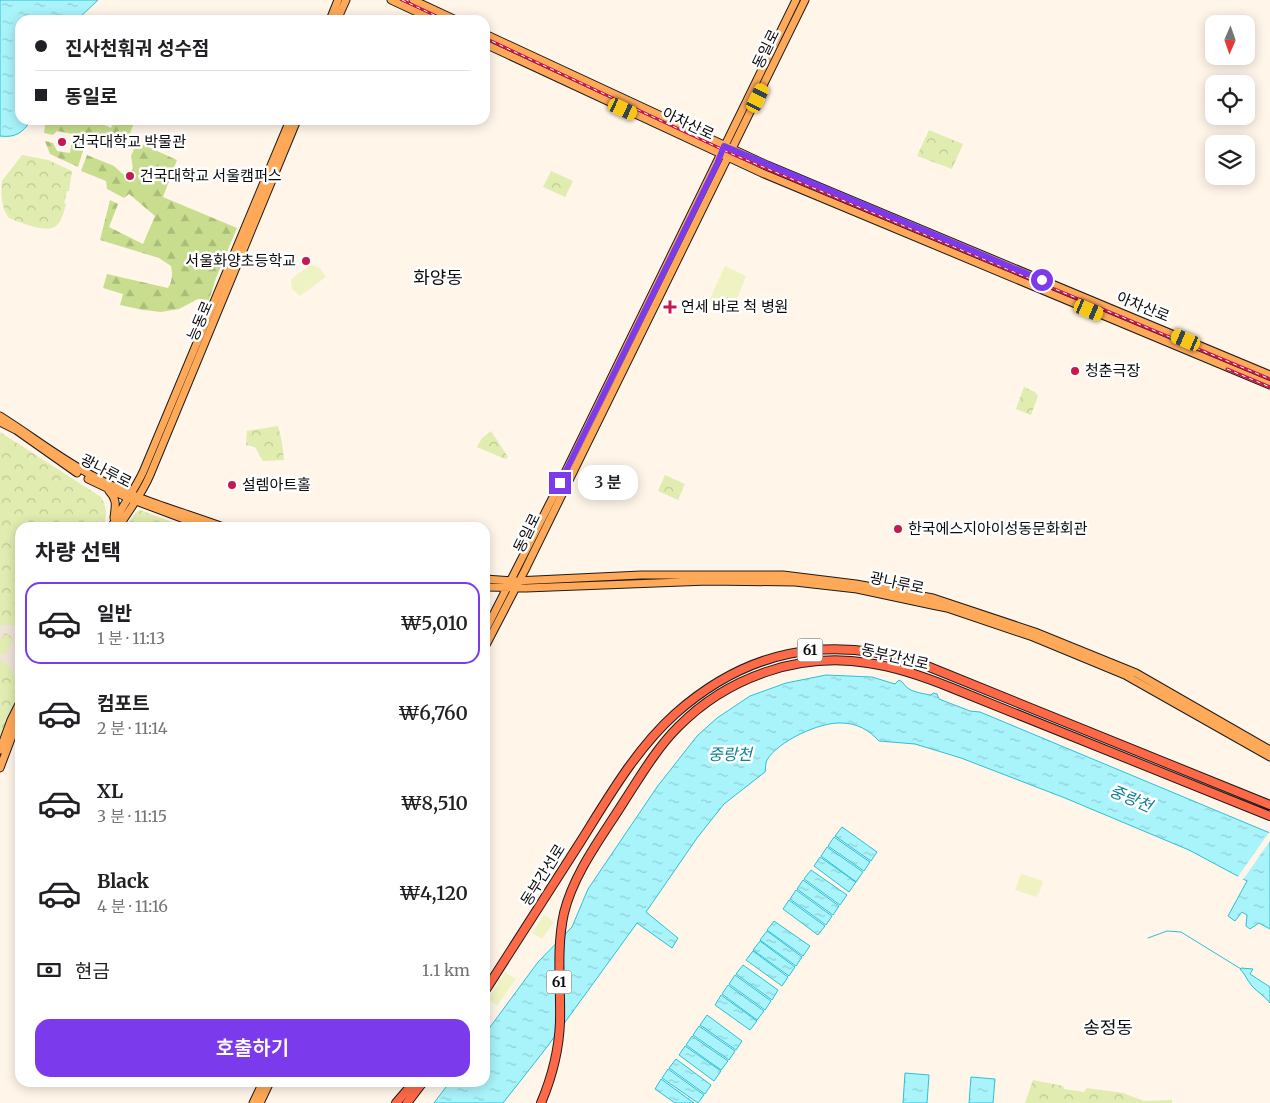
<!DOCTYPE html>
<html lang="ko">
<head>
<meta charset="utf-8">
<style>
	:root { --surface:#fff; --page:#f2f2f2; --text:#202124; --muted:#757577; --line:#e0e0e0; --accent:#7c3aed }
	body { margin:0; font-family:Merriweather,"Noto Sans KR",serif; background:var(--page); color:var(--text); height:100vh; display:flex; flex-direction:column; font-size:19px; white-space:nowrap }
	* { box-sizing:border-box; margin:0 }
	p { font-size:16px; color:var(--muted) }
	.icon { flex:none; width:28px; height:28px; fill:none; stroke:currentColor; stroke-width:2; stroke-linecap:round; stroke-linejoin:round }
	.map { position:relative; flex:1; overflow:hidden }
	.drawer { position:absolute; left:15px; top:522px; width:475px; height:565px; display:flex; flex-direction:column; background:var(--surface); border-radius:15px; box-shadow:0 2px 12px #0003 }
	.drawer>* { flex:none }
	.guide { position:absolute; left:15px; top:15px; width:475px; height:110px; border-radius:15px; box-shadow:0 2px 12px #0003; display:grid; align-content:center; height:110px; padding:0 20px; background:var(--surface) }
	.needle { width:32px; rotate:182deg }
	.fabs { position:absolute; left:1205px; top:15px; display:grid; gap:10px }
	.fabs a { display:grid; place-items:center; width:50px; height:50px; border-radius:10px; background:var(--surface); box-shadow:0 2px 12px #0003; font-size:25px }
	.end { position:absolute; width:22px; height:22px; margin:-11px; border:6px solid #7c3aed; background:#fff; box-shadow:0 0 0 2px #fff }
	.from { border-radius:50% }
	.bubble { position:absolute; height:35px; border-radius:15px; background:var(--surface); box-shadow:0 2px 12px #0003; font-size:16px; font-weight:600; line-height:35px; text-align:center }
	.car { position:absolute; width:15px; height:30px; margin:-15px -8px; border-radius:6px; box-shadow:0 0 4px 1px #0007; background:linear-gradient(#f5c518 24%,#345 0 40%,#f5c518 0 76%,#345 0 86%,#f5c518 0) }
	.guide b { display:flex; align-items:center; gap:18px; height:48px; font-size:19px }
	.guide b+b { border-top:1px solid var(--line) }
	.guide i { width:12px; height:12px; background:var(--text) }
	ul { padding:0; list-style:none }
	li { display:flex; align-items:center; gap:15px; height:82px; margin:0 10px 8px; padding:0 10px; border:2px solid transparent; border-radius:15px }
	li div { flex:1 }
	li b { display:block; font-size:19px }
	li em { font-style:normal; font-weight:600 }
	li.current { border-color:var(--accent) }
	li>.icon { width:45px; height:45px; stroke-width:1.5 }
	h2 { padding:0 20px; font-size:22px; line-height:60px }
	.pay { display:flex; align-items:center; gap:12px; height:55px; padding:0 20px; font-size:19px }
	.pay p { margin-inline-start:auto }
	.cta { display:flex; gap:10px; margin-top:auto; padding:10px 20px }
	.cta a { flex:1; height:58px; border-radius:15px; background:var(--accent); color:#fff; font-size:20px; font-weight:600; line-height:58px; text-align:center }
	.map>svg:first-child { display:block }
</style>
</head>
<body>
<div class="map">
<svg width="1270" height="1103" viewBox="0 0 1270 1103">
	<defs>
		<pattern id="forest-firs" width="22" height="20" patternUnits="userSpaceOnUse" patternTransform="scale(1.25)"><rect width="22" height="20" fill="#c8de8e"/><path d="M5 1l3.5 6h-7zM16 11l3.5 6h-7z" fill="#aabd79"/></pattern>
		<pattern id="park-crowns" width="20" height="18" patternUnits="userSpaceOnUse" patternTransform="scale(1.25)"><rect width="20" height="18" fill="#e0ecb0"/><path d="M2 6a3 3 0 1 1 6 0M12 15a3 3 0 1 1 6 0" fill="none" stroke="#bfc996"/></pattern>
		<pattern id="water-ripples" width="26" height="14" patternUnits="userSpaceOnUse" patternTransform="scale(1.25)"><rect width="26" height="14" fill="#a9f3fb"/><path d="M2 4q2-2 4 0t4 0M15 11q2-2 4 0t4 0" fill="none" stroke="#90cfd6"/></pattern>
	</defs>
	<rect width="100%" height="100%" fill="#fff5e9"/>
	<path fill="url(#forest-firs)" d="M 46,120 L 93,120 L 111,128 L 115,120 L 135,120 L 128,139 L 115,148 L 90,137 L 87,138 L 78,167 L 50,154 L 45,141 L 53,143 L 57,151 L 70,153 L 73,134 L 57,131 L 53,135 L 44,133 Z
		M 137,142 L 177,160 L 163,197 L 237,228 L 216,278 L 209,300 L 198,299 L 179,309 L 161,312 L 143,310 L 120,305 L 123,294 L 103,288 L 107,274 L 168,288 C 172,282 173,274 171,266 L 159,258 L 100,240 L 110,200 L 118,204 L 109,227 L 143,244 L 155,216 L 129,194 L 124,198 L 107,189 L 106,181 L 81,171 L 87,155 L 114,166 L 125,176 L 133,169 L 131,156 Z"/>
	<path fill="url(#park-crowns)" d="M 929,130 L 963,144 L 952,169 L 917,156 Z
		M 22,155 L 48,160 L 72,171 L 69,191 L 67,191 L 64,203 L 66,204 C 64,211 62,221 56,226 C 46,234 20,222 9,218 C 1,209 1,192 2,181 Z
		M 551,171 L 573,181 L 565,197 L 543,187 Z
		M 1024,387 L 1035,392 L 1038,396 L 1031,415 L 1016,409 Z
		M 278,426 L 282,442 L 284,460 L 263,461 L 255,447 L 246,445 L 247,431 Z
		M 491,431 L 508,457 L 505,459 L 477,447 L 482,438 Z
		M 0,432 L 101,497 C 107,508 108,516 102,527 L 20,528 L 20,691 L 0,738 Z
		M 665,475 L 685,484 L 678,500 L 658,491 Z
		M 140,510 L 186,527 L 126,527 L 136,512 Z
		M 1033,1080 L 1063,1086 L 1064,1089 L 1084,1092 L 1087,1088 L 1123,1093 L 1144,1101 L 1172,1100 L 1172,1103 L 1025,1103 Z"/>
	<path fill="#eff3c3" d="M 311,265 L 320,268 L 326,277 L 300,296 L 292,289 L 291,280 L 295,276 Z
		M 725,266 L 746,276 L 733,309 L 709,300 Z
		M 1021,874 L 1043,881 L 1040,891 L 1036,897 L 1015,890 Z
		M 544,915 L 554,922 L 542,939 L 532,933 Z
		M 505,973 L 516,979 L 497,1006 L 488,999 Z"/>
	<path fill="#efe3d9" d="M 18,617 L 20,618 L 20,679 L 14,676 L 9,665 L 0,660 L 0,653 L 5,655 L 14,638 L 5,633 L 0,641 L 0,625 L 14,625 Z"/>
	<path fill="url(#water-ripples)" stroke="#2ac2d8" d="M 0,0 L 98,0 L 77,20 L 20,20 L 20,120 L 31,120 C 23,133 15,138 0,136 Z
		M 826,675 L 872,677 L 895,684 L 899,680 C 904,682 904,686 909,689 C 914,692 924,694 931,695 L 933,693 L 937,694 L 939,699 L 970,711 L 980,712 L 1270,833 L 1270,929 L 1259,923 L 1250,929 L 1246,926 L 1247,915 L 1242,912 L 1235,921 L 1228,916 L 1247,881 L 1189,850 L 1065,798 L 961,758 L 915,744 L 879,741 C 869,730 857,723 841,723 C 820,722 778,741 767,760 C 765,764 766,768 765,772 L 724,804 L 697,838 L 646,912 L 678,938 L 672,948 L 637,923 L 547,1047 L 503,1103 L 434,1103 L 449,1083 L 485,1082 L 485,1034 L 538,962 L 572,927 L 588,889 L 657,787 L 697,736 L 717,718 L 750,696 L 786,683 Z
		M 842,827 L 877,852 L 871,861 L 835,836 Z
		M 834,837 L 870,862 L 864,871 L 828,846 Z
		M 827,847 L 863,872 L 856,882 L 821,856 Z
		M 820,857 L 856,882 L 849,892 L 814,866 Z
		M 811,870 L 847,895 L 840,905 L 804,879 Z
		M 803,880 L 839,906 L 833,915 L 797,889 Z
		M 796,890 L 832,916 L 826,925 L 790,899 Z
		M 789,900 L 825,926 L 818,935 L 783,909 Z
		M 774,921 L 810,946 L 803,956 L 767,930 Z
		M 767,931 L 802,957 L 796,966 L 760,940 Z
		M 760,941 L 795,967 L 789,976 L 753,950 Z
		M 753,951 L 788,977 L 782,986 L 746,960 Z
		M 743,965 L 778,990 L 772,1000 L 736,974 Z
		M 1241,968 L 1253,969 L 1250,974 L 1270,987 L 1270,1003 C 1265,996 1257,992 1252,986 C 1247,980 1245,974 1240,969 Z
		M 735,975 L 771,1001 L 765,1010 L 729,984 Z
		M 728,985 L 764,1011 L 757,1020 L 722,994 Z
		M 721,995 L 757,1021 L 750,1030 L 715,1005 Z
		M 707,1015 L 742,1041 L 736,1050 L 700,1025 Z
		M 699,1026 L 735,1051 L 729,1060 L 693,1035 Z
		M 692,1036 L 728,1061 L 721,1070 L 686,1045 Z
		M 685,1046 L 721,1071 L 714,1081 L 679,1055 Z
		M 676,1059 L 711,1085 L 705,1094 L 669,1068 Z
		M 668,1069 L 704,1095 L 698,1103 L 662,1078 Z
		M 905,1073 L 929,1075 L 927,1103 L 903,1103 Z
		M 971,1077 L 995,1079 L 993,1103 L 969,1103 Z
		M 661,1079 L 694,1103 L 675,1103 L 655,1089 Z"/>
	<path fill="#fff5e9" d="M 1270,831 L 1270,841 L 1242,881 L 1237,878 Z"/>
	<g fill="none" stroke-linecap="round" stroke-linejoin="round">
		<path stroke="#2ac2d8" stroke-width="1" d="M 1148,938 L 1167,931 L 1181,932 L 1241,969"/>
		<defs>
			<path id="major" d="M 391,0 L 434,20
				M 413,0 L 456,20
				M 330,20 L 338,0
				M 337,20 L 346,0
				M 485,34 L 767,165 L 1270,375
				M 485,44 L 762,173 L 1270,385
				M 0,416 C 32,436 63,461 97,478 C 137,500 183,512 226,528
				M 0,422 L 16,430 L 77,473
				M 88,479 L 128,498 L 208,528
				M 109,491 C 118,500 115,507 114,518
				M 111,528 C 121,508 134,491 143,472 L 290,120
				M 118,528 C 129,510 142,494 150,475 L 297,120
				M 485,579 L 515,581 L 641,575 L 783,575 L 856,584 L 933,598 L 1035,632 L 1136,673 L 1270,750
				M 485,587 L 526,588 L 708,581 L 795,582 L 857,589 L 932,605 L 947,608 L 1033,637 L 1125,675 L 1270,757
				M 485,631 L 556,491 L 796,0
				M 485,647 L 525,570 L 805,0
				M 0,750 L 11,720 L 20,702
				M 0,768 L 20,715
				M 253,1103 L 263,1082
				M 260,1103 L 270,1082"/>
			<path id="highway" d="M 485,991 C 517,941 549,891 581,841 C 608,798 636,749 675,714 C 747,650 826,635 917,662 L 1270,805
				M 396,1103 L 414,1082
				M 407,1103 L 423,1082
				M 541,1103 C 552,1077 559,1050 560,1022 C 561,986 556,949 564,913 C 574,873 601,838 623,803 C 640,777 656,749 678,727 C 727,677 799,652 868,663 C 897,667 925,677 952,688 L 1270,816"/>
		</defs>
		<use href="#major" stroke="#1c1c1c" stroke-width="9"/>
		<use href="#highway" stroke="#1c1c1c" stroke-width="10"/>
		<use href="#major" stroke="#ffa959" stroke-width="7"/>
		<use href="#highway" stroke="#ff6947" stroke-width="8"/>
		<defs>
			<path id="rail" d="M 402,0 L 445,20
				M 485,38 L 732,154 L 1270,379
				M 1227,369 L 1270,387"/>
		</defs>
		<use href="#rail" stroke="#c51950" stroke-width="3"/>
		<use href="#rail" stroke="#fff" stroke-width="1" stroke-dasharray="4" stroke-linecap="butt"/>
	</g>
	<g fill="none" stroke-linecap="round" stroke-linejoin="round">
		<path stroke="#7c3aed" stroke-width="6" d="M 560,483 L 717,164 L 724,146 L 1042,280"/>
	</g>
	<g fill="#c51950" stroke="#fff" stroke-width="2">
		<circle cx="62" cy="142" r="5"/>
		<circle cx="130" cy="176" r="5"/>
		<circle cx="306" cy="261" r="5"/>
		<path d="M667.5 299.5h5v5h5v5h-5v5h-5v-5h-5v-5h5z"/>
		<circle cx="1075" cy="371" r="5"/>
		<circle cx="232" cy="485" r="5"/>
		<circle cx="898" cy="529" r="5"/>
	</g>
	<g text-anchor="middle" stroke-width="5" stroke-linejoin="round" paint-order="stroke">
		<g fill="#fff" stroke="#545454" stroke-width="1">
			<rect x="797.5" y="638.5" width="25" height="23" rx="4"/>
			<rect x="546.5" y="970.5" width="25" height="23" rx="4"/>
		</g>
		<g font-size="14" font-weight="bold" fill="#0b0b0b">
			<text x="810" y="655">61</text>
			<text x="559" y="987">61</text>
		</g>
		<g font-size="15" fill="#0b0b0b" stroke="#fff">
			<text transform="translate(766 49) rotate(-64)" y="5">동일로</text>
			<text transform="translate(688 124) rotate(25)" y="5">아차산로</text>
			<text transform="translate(1143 307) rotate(22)" y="5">아차산로</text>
			<text transform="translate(200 321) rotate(-67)" y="5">능동로</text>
			<text transform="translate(106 471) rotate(27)" y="5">광나루로</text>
			<text transform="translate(527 533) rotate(-64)" y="5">동일로</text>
			<text transform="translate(897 583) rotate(12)" y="5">광나루로</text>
			<text transform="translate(895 657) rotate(13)" y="5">동부간선로</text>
			<text transform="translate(543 875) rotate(-58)" y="5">동부간선로</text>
		</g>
		<g font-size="15" fill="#0b0b0b" stroke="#fff" text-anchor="start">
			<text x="72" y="147">건국대학교 박물관</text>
			<text x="140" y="181">건국대학교 서울캠퍼스</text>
			<text x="296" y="266" text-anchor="end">서울화양초등학교</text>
			<text x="681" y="312">연세 바로 척 병원</text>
			<text x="1085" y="376">청춘극장</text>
			<text x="242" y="490">설렘아트홀</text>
			<text x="908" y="534">한국에스지아이성동문화회관</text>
		</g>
		<g font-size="16" font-style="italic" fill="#0c8096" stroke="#fff">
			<text x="730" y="760">중랑천</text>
			<text transform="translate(1131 798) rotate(23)" y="6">중랑천</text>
		</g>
		<g font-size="18" fill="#0b0b0b" stroke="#fff">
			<text x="438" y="284">화양동</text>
			<text x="1108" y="1034">송정동</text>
		</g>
	</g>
</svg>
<div class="fabs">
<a><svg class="needle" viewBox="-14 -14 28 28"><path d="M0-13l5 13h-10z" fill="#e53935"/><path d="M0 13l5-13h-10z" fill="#757577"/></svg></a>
<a><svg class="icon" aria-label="locate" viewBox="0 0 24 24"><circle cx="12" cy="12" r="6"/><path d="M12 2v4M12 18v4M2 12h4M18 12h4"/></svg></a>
<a><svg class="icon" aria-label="layers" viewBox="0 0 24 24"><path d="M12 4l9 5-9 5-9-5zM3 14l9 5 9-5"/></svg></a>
</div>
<i class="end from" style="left:1042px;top:280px"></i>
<i class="end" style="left:560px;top:483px"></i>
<div class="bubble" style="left:578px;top:465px;width:60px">3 분</div>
<i class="car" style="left:758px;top:98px;rotate:26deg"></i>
<i class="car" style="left:623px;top:109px;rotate:115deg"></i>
<i class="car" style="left:1089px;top:310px;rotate:113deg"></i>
<i class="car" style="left:1186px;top:340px;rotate:293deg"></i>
<div class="guide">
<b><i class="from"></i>진사천훠궈 성수점</b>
<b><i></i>동일로</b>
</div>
<section class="drawer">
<h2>차량 선택</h2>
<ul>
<li class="current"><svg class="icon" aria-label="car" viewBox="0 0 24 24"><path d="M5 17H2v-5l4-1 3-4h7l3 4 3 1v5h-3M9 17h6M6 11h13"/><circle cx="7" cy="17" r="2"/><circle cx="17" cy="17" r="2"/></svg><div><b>일반</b><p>1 분 · 11:13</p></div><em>₩5,010</em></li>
<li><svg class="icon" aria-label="car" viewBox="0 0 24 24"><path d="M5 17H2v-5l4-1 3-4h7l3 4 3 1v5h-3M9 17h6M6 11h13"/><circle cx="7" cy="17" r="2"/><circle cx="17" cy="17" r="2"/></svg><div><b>컴포트</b><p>2 분 · 11:14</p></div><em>₩6,760</em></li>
<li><svg class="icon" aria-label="car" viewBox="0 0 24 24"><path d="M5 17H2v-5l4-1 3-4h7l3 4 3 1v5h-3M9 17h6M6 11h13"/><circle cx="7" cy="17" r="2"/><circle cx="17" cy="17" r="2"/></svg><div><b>XL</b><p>3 분 · 11:15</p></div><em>₩8,510</em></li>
<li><svg class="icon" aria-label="car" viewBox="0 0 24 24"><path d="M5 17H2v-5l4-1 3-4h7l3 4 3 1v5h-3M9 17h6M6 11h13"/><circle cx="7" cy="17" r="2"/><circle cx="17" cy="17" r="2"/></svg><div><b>Black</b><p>4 분 · 11:16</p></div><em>₩4,120</em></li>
</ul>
<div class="pay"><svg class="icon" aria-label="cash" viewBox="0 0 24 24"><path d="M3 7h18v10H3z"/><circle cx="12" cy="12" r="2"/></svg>현금<p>1.1 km</p></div>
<div class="cta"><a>호출하기</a></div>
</section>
</div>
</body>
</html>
